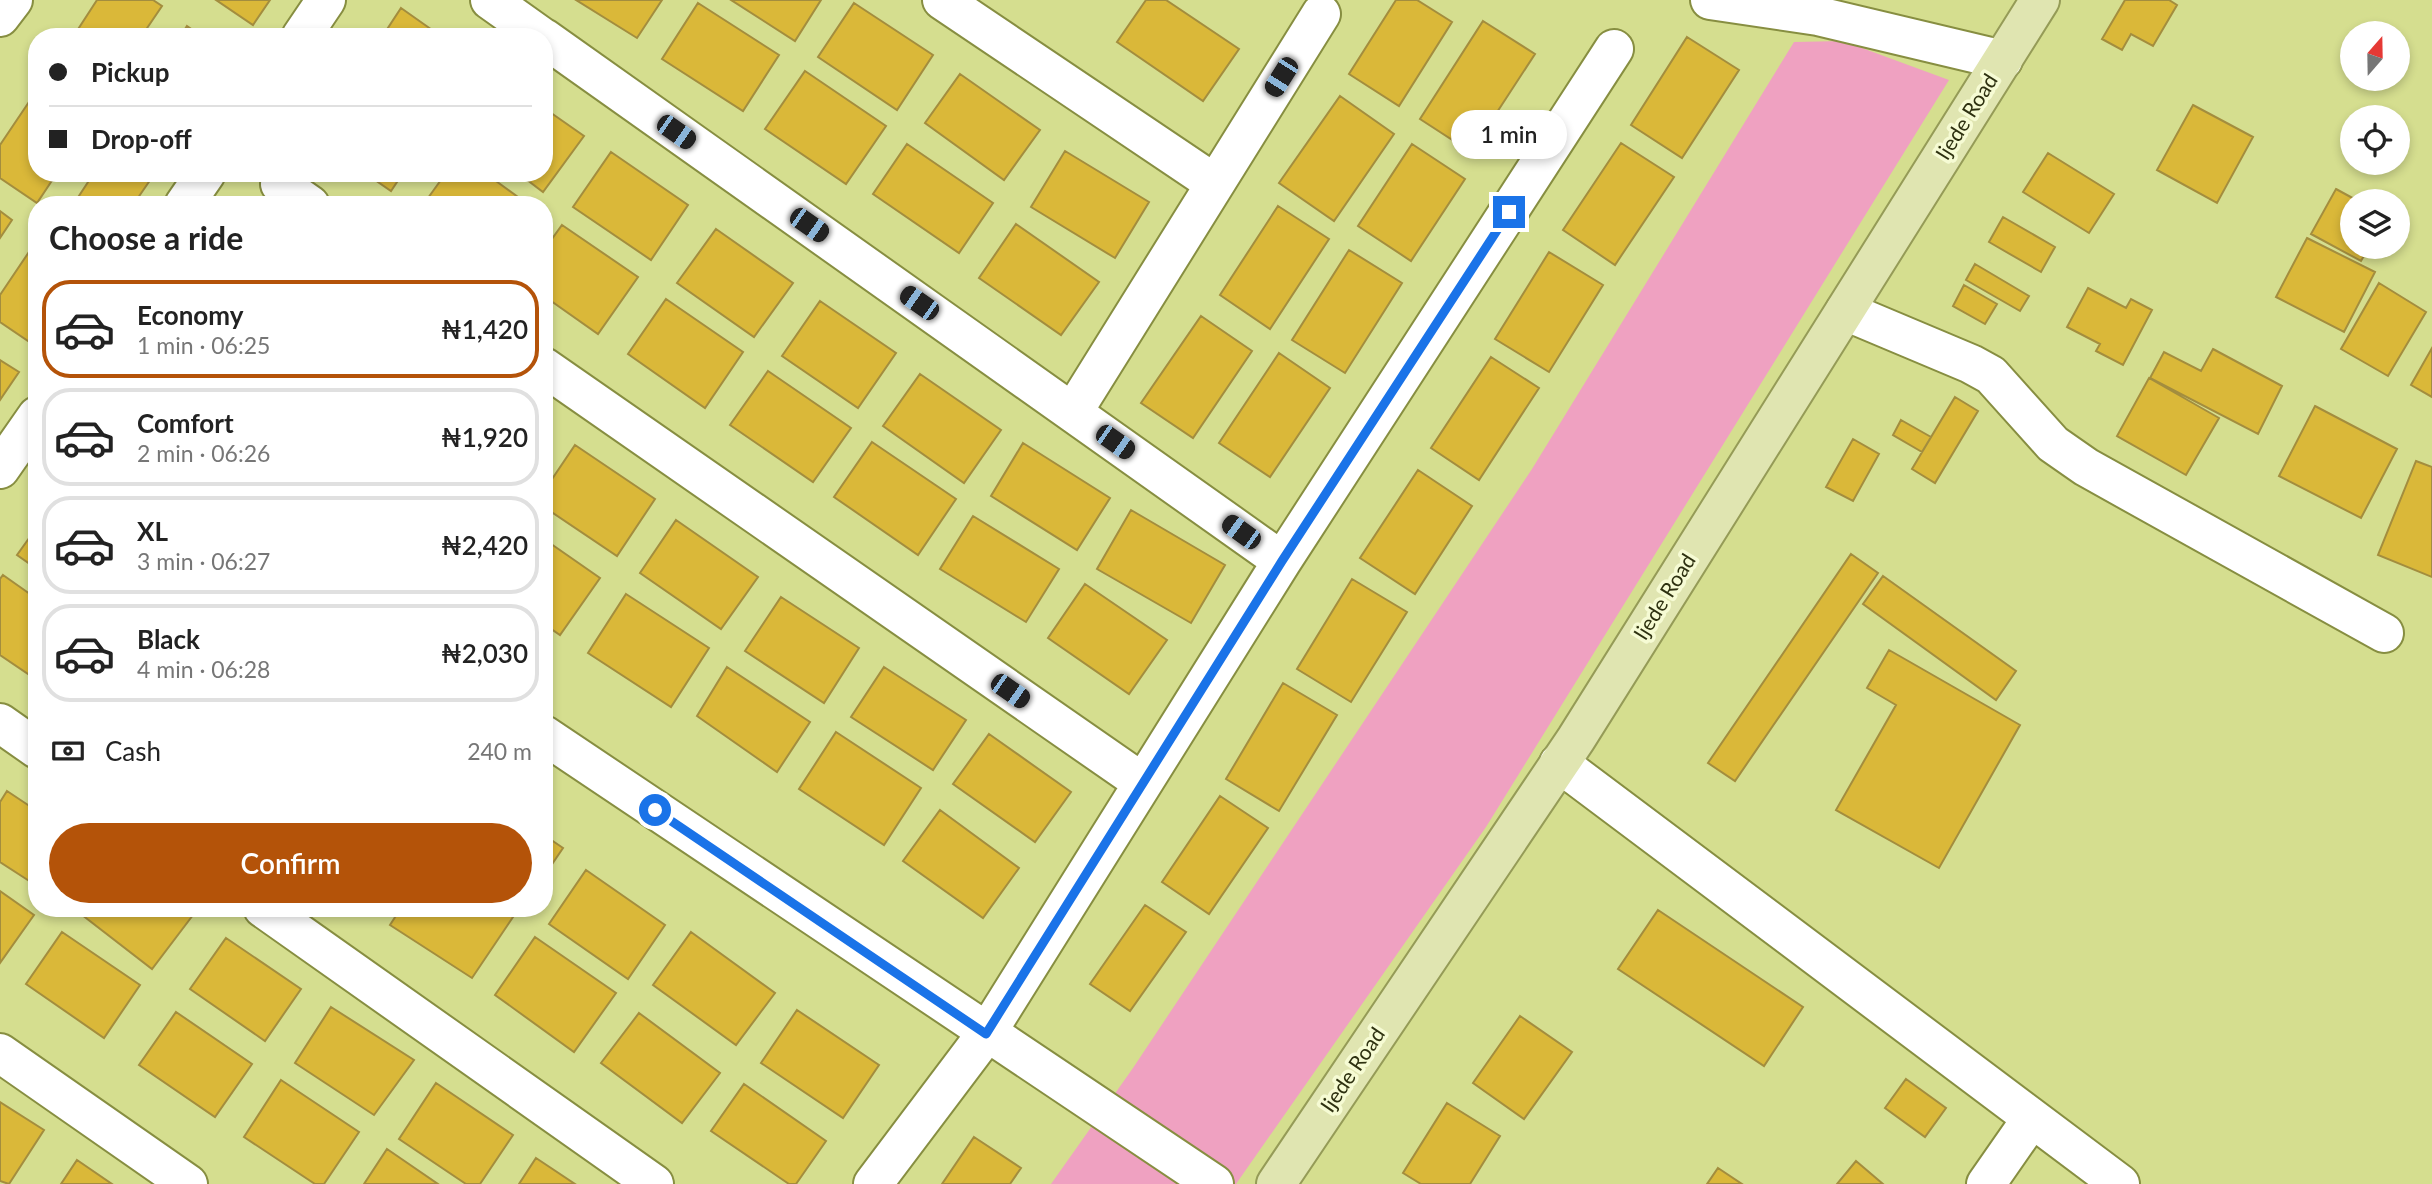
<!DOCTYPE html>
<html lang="en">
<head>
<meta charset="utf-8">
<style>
	:root { --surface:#fff; --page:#f6f6f6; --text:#222; --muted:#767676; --line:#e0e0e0; --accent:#b45309 }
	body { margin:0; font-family:Lato,sans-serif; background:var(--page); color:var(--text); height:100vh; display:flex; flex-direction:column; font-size:26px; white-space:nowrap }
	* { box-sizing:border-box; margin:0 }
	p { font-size:23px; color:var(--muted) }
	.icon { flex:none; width:38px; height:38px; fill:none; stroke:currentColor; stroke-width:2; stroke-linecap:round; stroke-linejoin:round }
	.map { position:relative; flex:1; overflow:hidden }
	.drawer { position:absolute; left:28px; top:196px; width:525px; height:721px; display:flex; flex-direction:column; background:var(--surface); border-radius:28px; box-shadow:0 4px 10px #0003 }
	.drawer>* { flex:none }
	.top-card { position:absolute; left:28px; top:28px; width:525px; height:154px; border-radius:28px; box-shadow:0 4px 10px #0003; display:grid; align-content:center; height:154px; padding:0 21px; background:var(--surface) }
	.needle { width:46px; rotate:20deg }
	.fabs { position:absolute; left:2340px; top:21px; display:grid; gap:14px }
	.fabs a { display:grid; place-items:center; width:70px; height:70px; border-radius:50%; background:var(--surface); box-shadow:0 4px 10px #0003; font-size:35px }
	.end { position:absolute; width:32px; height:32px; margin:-16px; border:9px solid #1a73e8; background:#fff; box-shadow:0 0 0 4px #fff }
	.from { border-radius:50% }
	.bubble { position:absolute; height:49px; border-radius:24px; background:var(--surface); box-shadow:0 4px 10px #0003; font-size:23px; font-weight:600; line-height:49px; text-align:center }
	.car { position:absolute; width:21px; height:42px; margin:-21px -10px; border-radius:9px; box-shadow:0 0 5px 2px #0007; background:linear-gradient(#222 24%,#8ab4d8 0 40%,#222 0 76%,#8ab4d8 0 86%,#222 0) }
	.top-card b { display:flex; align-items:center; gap:24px; height:66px; font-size:26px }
	.top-card b+b { border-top:2px solid var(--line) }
	.top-card i { width:18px; height:18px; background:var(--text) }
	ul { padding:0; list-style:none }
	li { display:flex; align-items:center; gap:21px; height:98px; margin:0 14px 10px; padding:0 7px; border:4px solid var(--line); border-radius:28px }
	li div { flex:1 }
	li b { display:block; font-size:26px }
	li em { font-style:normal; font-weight:600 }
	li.selected { border-color:var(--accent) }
	li>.icon { width:63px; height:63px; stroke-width:1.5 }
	h2 { padding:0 21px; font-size:32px; line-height:84px }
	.pay { display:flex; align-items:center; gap:18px; height:77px; padding:0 21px; font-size:26px }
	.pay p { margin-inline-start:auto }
	.primary-button { display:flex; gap:14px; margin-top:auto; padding:14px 21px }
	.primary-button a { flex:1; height:80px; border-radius:42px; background:var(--accent); color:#fff; font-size:28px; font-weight:600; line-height:80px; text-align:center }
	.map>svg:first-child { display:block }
</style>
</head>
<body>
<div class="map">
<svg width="2432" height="1184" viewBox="0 0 2432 1184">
	<rect width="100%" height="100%" fill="#d5de8f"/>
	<path fill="#efa1c1" d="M 1843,41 L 1949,80 L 1486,827 L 1236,1184 L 1051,1184 L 1133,1068 L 1532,469 L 1794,42 Z"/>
	<path fill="#dab839" stroke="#a38d3e" stroke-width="2" d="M 97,0 L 153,0 L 162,6 L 141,37 L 73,37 Z
		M 216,0 L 270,0 L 253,25 Z
		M 576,0 L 662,0 L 637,38 Z
		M 731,0 L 821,0 L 795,41 Z
		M 1146,0 L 1166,0 L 1239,49 L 1203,101 L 1117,42 Z
		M 1396,0 L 1417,0 L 1452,22 L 1399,106 L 1349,74 Z
		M 2125,0 L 2169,0 L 2177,5 L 2153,46 L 2131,34 L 2122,50 L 2102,39 Z
		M 698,3 L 779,55 L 743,111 L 662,59 Z
		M 854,3 L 933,55 L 897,110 L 818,57 Z
		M 401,8 L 442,37 L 382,37 Z
		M 1483,21 L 1535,54 L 1471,152 L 1420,119 Z
		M 187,26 L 203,37 L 180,37 Z
		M 1687,37 L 1739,70 L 1682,158 L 1631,125 Z
		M 805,71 L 886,126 L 846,184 L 765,129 Z
		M 960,74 L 1040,130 L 1004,180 L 925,123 Z
		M 37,90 L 37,173 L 57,173 L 37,203 L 0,178 L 0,145 Z
		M 1340,96 L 1394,134 L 1334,221 L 1279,183 Z
		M 2193,105 L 2253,137 L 2217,203 L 2157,170 Z
		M 544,108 L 584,136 L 543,192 L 518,173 L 544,173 Z
		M 1621,143 L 1674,177 L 1615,265 L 1563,230 Z
		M 907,144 L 993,203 L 959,253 L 873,194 Z
		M 1412,144 L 1465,179 L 1411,261 L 1358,226 Z
		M 1065,151 L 1149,202 L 1115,258 L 1031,207 Z
		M 611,152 L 688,205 L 651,260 L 573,207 Z
		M 2048,153 L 2114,194 L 2089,233 L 2023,192 Z
		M 94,173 L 155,173 L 133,205 L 73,205 Z
		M 365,173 L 403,173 L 391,191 Z
		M 446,173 L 485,173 L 529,205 L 423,205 Z
		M 2336,189 L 2358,201 L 2352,201 L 2352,247 L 2369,247 L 2361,261 L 2311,234 Z
		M 1278,206 L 1329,239 L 1270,329 L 1220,295 Z
		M 0,211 L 12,220 L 0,238 Z
		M 2003,217 L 2055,247 L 2041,272 L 1989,242 Z
		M 1016,224 L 1099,282 L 1061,335 L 979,278 Z
		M 562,225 L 638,277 L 598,334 L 544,296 L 544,250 Z
		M 716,229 L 793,283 L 754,337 L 677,283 Z
		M 2307,238 L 2375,272 L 2344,332 L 2276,297 Z
		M 37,240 L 37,347 L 0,322 L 0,295 Z
		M 1349,250 L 1402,283 L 1345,373 L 1292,340 Z
		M 1549,252 L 1603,285 L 1549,372 L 1495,339 Z
		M 1975,264 L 2029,296 L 2020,311 L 1966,280 Z
		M 2379,283 L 2426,312 L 2388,376 L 2341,349 Z
		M 1964,285 L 1997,304 L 1985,324 L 1953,306 Z
		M 2088,288 L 2126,308 L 2131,299 L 2152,310 L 2123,365 L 2096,351 L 2100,344 L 2067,327 Z
		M 666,299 L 743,352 L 705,408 L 628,354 Z
		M 820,301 L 896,353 L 858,408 L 782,356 Z
		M 1201,316 L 1252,351 L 1193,438 L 1141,403 Z
		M 2432,348 L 2432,397 L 2411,385 Z
		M 2213,349 L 2282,386 L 2258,434 L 2150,378 L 2164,352 L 2201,371 Z
		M 1279,353 L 1330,388 L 1270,477 L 1219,443 Z
		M 1491,357 L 1539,388 L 1479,480 L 1431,448 Z
		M 0,360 L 19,372 L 0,400 Z
		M 768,371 L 851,428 L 813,482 L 730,425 Z
		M 920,374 L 1001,430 L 964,483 L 883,426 Z
		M 2149,378 L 2219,418 L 2186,475 L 2117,436 Z
		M 1955,397 L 1978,411 L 1935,483 L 1912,469 Z
		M 2315,406 L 2397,449 L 2361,518 L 2279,476 Z
		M 1901,420 L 1931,437 L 1922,452 L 1893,435 Z
		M 1853,439 L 1879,454 L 1853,501 L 1826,487 Z
		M 872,442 L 956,499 L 918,555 L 834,497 Z
		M 1023,443 L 1110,498 L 1077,550 L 991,496 Z
		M 575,445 L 655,499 L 617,556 L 544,507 L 544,491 Z
		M 2416,461 L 2432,467 L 2432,577 L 2378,555 Z
		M 1418,470 L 1472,506 L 1415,594 L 1360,558 Z
		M 1131,510 L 1225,565 L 1191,623 L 1097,569 Z
		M 973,516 L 1059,569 L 1026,622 L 940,569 Z
		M 676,520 L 758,577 L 721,629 L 640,573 Z
		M 37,527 L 37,569 L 17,555 Z
		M 544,539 L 600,578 L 560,635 L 544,624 Z
		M 1851,554 L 1878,573 L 1735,781 L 1708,763 Z
		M 3,575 L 37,599 L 37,680 L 0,655 L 0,579 Z
		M 1883,576 L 2016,671 L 1996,700 L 1863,604 Z
		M 1352,579 L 1407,612 L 1351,702 L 1297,669 Z
		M 1085,584 L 1167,640 L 1129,694 L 1048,638 Z
		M 626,594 L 709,648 L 671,707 L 588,653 Z
		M 781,597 L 859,648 L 824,703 L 745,651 Z
		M 1889,650 L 2020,725 L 1939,868 L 1836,810 L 1896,705 L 1867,688 Z
		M 727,667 L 810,722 L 777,772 L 697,716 Z
		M 884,667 L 966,720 L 933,770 L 851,717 Z
		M 1283,683 L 1337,715 L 1279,811 L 1226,779 Z
		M 836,732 L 921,788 L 884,845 L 799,789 Z
		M 989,734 L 1071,792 L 1035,842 L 953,784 Z
		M 7,791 L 37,811 L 37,886 L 0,862 L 0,802 Z
		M 1220,796 L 1268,828 L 1209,914 L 1162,882 Z
		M 940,810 L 1019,868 L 983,918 L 903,861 Z
		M 544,835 L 563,848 L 544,876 Z
		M 586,870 L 665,925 L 628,979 L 549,924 Z
		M 0,891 L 34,915 L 0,963 Z
		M 1145,905 L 1186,932 L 1130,1011 L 1090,984 Z
		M 79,908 L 183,908 L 193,915 L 152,969 L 77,911 Z
		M 401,908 L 500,908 L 513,917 L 472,978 L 390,925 Z
		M 1658,910 L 1803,1007 L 1764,1066 L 1618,969 Z
		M 62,932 L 140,985 L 104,1038 L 26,984 Z
		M 691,932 L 775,993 L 736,1045 L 653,985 Z
		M 535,937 L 616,993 L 574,1052 L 495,995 Z
		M 226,938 L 301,989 L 265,1041 L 190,989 Z
		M 331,1007 L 414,1060 L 374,1115 L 295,1063 Z
		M 797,1010 L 879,1065 L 843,1118 L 761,1063 Z
		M 176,1012 L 252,1064 L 215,1117 L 139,1065 Z
		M 639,1013 L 720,1073 L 682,1123 L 601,1063 Z
		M 1520,1016 L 1572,1052 L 1524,1119 L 1473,1083 Z
		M 1906,1079 L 1946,1108 L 1925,1137 L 1885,1108 Z
		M 281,1080 L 359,1132 L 324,1184 L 315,1184 L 244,1137 Z
		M 436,1083 L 513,1135 L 480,1184 L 466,1184 L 399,1139 Z
		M 744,1084 L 826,1141 L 796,1184 L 789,1184 L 711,1131 Z
		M 0,1102 L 44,1130 L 9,1184 L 0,1181 Z
		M 1447,1103 L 1500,1136 L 1470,1184 L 1421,1184 L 1403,1173 Z
		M 974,1137 L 1021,1168 L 1010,1184 L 942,1184 Z
		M 387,1149 L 438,1184 L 364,1184 Z
		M 536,1158 L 575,1184 L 519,1184 Z
		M 77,1160 L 112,1184 L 61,1184 Z
		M 1856,1161 L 1883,1184 L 1837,1184 Z
		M 1718,1168 L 1742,1184 L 1707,1184 Z"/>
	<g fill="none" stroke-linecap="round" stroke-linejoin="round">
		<defs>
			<path id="minor" d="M 490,0 L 542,37
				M 942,0 L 1214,183
				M 1710,0 L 1818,16 L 2003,60
				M 0,17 L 13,0
				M 301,37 L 326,0
				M 544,38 L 1282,561
				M 280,184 L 310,205
				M 184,205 L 206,173
				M 1845,311 L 1971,364 L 1991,375 L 2053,444 L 2086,467 L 2384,633
				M 544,367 L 1143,783
				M 1073,412 L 1321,14
				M 0,469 L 37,416
				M 0,723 L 37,749
				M 544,735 L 1214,1184
				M 1559,763 L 2120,1184
				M 263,908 L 654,1184
				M 0,1053 L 188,1184
				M 873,1184 L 986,1034 L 1282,561 L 1614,49
				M 1986,1184 L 2032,1118"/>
			<path id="major" d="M 1276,1184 L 1576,739 L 2040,0"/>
		</defs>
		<use href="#minor" stroke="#878e41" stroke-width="42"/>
		<use href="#major" stroke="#959b57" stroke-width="42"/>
		<use href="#minor" stroke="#fff" stroke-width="38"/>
		<use href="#major" stroke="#e0e5b1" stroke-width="38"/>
	</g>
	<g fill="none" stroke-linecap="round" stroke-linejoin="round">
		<path stroke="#1a73e8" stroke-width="9" d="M 655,810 L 986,1034 L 1282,561 L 1509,212"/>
	</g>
	<g text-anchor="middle" stroke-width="7" stroke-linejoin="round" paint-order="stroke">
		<g font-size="21" fill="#2e3110" stroke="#f6fbd4">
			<text transform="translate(1967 117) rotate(-58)" y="7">Ijede Road</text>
			<text transform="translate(1665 597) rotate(-58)" y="7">Ijede Road</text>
			<text transform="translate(1353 1070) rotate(-56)" y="7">Ijede Road</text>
		</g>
	</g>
</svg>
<div class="fabs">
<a><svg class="needle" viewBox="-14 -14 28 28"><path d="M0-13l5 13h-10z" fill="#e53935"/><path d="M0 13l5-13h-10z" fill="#767676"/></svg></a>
<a><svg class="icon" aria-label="locate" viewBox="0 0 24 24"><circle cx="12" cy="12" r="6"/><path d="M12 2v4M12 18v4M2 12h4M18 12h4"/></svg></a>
<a><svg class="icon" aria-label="layers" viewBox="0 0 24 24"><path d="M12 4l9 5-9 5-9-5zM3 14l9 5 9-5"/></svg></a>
</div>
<i class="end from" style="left:655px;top:810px"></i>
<i class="end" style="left:1509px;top:212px"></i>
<div class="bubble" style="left:1451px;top:110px;width:116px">1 min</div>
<i class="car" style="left:1281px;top:77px;rotate:212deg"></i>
<i class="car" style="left:676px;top:132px;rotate:125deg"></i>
<i class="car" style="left:809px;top:225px;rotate:125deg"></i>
<i class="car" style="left:919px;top:303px;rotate:305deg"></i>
<i class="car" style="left:1115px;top:442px;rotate:125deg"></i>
<i class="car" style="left:1241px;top:532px;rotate:306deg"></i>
<i class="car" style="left:1010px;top:691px;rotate:125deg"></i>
<div class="top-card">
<b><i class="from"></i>Pickup</b>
<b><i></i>Drop-off</b>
</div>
<section class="drawer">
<h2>Choose a ride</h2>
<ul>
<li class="selected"><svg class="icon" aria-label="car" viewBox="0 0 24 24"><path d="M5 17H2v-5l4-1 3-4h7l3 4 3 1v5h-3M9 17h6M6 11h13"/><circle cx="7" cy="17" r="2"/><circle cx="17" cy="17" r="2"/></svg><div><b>Economy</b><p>1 min · 06:25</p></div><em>₦1,420</em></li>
<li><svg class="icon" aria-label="car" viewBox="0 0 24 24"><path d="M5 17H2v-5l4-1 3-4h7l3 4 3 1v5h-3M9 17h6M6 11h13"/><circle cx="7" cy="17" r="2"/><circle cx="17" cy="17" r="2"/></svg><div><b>Comfort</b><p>2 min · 06:26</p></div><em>₦1,920</em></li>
<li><svg class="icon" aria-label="car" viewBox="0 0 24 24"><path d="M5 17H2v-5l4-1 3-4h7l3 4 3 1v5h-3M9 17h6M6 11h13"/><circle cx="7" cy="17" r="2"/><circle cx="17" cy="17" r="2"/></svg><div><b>XL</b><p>3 min · 06:27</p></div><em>₦2,420</em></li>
<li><svg class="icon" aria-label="car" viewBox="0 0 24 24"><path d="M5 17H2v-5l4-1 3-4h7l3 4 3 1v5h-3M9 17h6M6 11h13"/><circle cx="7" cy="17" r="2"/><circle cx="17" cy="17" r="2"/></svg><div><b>Black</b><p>4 min · 06:28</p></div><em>₦2,030</em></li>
</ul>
<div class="pay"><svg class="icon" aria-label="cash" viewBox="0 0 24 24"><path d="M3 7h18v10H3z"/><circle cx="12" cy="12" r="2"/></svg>Cash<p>240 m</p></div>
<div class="primary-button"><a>Confirm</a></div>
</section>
</div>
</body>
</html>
